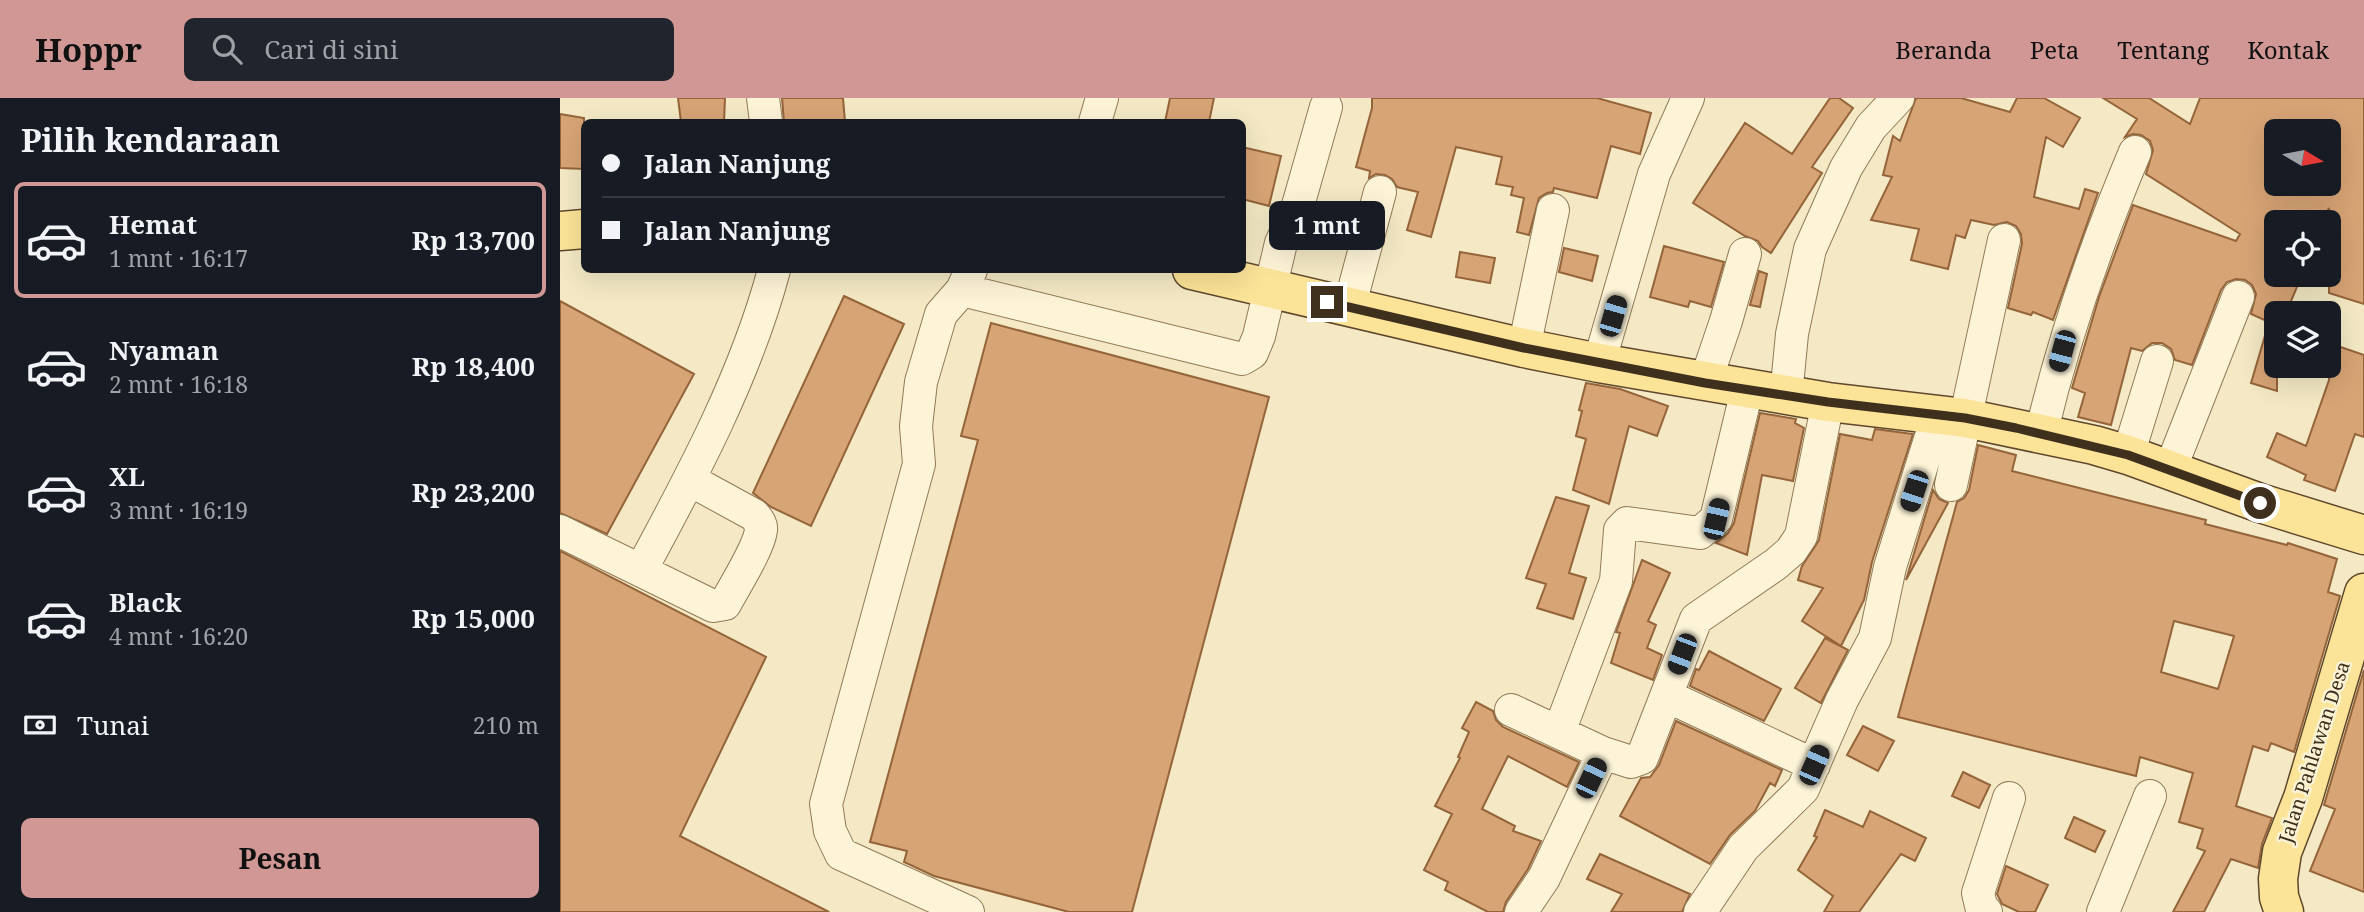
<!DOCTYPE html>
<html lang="id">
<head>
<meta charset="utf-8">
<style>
	:root { --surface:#171b24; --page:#20242c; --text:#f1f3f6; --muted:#9ea1a6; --line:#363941; --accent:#d09795 }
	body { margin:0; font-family:"Noto Serif",serif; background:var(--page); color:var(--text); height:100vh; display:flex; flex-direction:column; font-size:26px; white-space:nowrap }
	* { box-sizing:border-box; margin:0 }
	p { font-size:23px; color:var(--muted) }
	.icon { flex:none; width:38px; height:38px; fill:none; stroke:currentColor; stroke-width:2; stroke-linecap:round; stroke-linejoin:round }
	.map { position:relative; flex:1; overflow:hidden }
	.side { display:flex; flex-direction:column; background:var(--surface); width:560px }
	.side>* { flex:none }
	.top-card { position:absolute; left:21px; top:21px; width:665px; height:154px; border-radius:10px; box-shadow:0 7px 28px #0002; display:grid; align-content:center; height:154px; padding:0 21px; background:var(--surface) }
	.needle { width:46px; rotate:100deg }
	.controls { position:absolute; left:1704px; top:21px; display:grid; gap:14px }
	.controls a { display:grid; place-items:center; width:77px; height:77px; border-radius:10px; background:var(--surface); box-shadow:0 7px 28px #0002; font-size:35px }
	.end { position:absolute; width:32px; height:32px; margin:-16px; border:9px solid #3f301d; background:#fff; box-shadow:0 0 0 4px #fff }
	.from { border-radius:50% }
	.bubble { position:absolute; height:49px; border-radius:10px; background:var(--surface); box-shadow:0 7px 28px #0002; font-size:23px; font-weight:700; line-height:49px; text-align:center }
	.car { position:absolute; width:21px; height:42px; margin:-21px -10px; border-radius:9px; box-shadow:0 0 5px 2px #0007; background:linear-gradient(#222 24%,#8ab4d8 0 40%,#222 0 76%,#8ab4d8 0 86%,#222 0) }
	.top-card b { display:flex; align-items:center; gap:24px; height:66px; font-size:26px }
	.top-card b+b { border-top:2px solid var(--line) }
	.top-card i { width:18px; height:18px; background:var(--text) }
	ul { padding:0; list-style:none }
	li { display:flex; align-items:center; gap:21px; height:116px; margin:0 14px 10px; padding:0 7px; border:4px solid transparent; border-radius:10px }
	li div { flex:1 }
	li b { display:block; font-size:26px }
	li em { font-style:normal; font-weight:700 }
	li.current { border-color:var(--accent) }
	li>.icon { width:63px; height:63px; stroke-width:1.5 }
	h2 { padding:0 21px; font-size:32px; line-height:84px }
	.pay { display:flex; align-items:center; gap:18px; height:77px; padding:0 21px; font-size:26px }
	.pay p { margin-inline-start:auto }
	.button { display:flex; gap:14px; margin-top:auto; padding:14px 21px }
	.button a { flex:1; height:80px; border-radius:10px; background:var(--accent); color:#111; font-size:28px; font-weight:700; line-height:80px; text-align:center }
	header { display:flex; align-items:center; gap:42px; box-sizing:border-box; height:98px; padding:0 35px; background:var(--accent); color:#111 }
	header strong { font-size:33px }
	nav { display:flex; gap:38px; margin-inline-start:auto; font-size:24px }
	.search { width:490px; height:63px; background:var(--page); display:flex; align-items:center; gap:18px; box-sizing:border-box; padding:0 24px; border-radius:10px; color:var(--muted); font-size:26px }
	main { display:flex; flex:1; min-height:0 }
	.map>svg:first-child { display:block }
</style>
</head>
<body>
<header>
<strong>Hoppr</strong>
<div class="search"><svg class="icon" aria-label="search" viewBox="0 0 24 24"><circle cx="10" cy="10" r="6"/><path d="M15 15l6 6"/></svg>Cari di sini</div>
<nav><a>Beranda</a><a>Peta</a><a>Tentang</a><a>Kontak</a></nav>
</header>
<main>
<section class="side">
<h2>Pilih kendaraan</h2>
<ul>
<li class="current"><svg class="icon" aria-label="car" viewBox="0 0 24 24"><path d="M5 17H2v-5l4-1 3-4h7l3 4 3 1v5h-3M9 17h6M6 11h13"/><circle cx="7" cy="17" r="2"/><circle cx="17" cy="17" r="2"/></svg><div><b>Hemat</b><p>1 mnt · 16:17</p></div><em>Rp 13,700</em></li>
<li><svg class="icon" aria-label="car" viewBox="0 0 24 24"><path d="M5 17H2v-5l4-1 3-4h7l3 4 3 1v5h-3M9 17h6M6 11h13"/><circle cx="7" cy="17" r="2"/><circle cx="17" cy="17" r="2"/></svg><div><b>Nyaman</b><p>2 mnt · 16:18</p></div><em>Rp 18,400</em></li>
<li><svg class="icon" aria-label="car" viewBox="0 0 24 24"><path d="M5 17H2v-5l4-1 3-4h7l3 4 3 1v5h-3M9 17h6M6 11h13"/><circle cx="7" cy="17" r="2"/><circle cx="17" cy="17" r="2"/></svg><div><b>XL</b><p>3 mnt · 16:19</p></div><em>Rp 23,200</em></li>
<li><svg class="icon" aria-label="car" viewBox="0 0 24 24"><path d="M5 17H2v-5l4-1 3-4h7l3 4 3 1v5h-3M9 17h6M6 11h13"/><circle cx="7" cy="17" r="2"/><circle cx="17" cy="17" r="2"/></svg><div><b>Black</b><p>4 mnt · 16:20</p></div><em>Rp 15,000</em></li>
</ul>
<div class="pay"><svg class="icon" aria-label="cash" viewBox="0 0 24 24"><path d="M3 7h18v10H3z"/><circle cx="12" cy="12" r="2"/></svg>Tunai<p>210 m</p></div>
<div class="button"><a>Pesan</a></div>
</section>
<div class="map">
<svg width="1804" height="814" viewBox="0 0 1804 814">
	<rect width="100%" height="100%" fill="#f4e9c4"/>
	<path fill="#d7a475" stroke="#94643a" stroke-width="2" fill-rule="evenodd" d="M 118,0 L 165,0 L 164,24 L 121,24 Z
		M 222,0 L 283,0 L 285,24 L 224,24 Z
		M 610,0 L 654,0 L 649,24 L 605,24 Z
		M 812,0 L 1037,0 L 1091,15 L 1080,56 L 1051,48 L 1037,100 L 994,90 L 993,94 L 987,95 L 979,100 L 969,137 L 957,134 L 964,100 L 951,97 L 953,89 L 936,86 L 942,59 L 896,49 L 871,139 L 847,132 L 858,94 L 837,89 L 832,81 L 825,77 L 816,76 L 809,80 L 810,73 L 796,69 L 812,10 Z
		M 1270,0 L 1279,0 L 1293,10 L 1252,69 L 1262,75 L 1211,155 L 1202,149 L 1198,143 L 1185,138 L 1133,105 L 1185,25 L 1232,56 Z
		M 1356,0 L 1401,0 L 1450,14 L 1457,0 L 1484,0 L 1520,20 L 1503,49 L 1486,39 L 1474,99 L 1519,111 L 1525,91 L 1538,95 L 1493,222 L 1473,214 L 1471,217 L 1448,210 L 1462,146 L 1461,136 L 1456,128 L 1447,124 L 1434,127 L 1411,122 L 1405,140 L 1396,137 L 1388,171 L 1351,162 L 1359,131 L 1311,122 L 1332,79 L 1323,77 L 1333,38 L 1340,43 Z
		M 1543,0 L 1589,0 L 1630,26 L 1640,0 L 1804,0 L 1804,206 L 1769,195 L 1769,110 L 1763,124 L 1717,124 L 1717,177 L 1742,177 L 1726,215 L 1717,215 L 1717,293 L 1691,285 L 1709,224 L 1691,216 L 1696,196 L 1692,187 L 1685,182 L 1676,181 L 1667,184 L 1661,192 L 1632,267 L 1615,262 L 1611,251 L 1602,245 L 1592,245 L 1582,253 L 1571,250 L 1551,327 L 1518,319 L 1525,295 L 1512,290 L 1539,199 L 1573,107 L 1676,143 L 1680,136 L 1586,76 L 1593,52 L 1590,43 L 1581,37 L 1573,36 L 1565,39 L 1577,21 ZM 1717,33 L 1769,33 L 1769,86 L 1717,86 Z
		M 0,16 L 24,20 L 24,71 L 0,70 Z
		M 682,49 L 721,58 L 709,108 L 682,101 Z
		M 1104,148 L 1164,164 L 1151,209 L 1130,203 L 1128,209 L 1090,199 Z
		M 1004,150 L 1038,158 L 1032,183 L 999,174 Z
		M 900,154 L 935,160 L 930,185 L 896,179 Z
		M 1199,173 L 1207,176 L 1200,209 L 1190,207 Z
		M 284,198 L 344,226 L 251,428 L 211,409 L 193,395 Z
		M 0,203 L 134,276 L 47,436 L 0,415 Z
		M 431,225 L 709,299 L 572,814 L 509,814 L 374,778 L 344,764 L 347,753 L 310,744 L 418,342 L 401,338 Z
		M 1769,245 L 1804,257 L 1804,339 L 1795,336 L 1775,393 L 1744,382 L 1746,377 L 1707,359 L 1717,335 L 1746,348 L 1769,282 Z
		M 1026,285 L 1060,291 L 1108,308 L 1097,338 L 1069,328 L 1049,406 L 1013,392 L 1026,341 L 1016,338 L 1022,313 L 1019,312 Z
		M 1200,315 L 1236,321 L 1235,325 L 1244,330 L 1233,383 L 1202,377 L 1187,457 L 1156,445 L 1168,435 L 1174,425 Z
		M 1315,331 L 1353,336 L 1312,464 L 1304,502 L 1281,548 L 1242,523 L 1263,490 L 1238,482 L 1242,468 L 1259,442 L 1280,336 L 1312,342 Z
		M 1418,347 L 1456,357 L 1452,373 L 1646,422 L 1645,426 L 1727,447 L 1728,445 L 1777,461 L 1768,494 L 1780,498 L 1734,654 L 1711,645 L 1708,653 L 1693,648 L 1676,708 L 1712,720 L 1702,746 L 1698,770 L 1671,761 L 1644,814 L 1613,814 L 1645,753 L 1637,750 L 1643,731 L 1619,724 L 1633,675 L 1580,659 L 1576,678 L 1338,619 L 1397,404 L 1404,400 L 1409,392 ZM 1614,523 L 1674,538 L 1658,591 L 1601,574 Z
		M 1373,392 L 1379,401 L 1388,405 L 1346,482 Z
		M 996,399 L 1029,408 L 1009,475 L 1026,480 L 1013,521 L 977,510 L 986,486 L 966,480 Z
		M 0,453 L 206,559 L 120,738 L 269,814 L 0,814 Z
		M 1082,462 L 1110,475 L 1088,523 L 1096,527 L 1087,550 L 1102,557 L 1093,582 L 1051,565 L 1060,535 L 1056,534 Z
		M 1265,540 L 1288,552 L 1261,605 L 1235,590 Z
		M 1149,553 L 1221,591 L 1204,623 L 1130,588 L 1136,571 L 1139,572 Z
		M 1804,572 L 1804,794 L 1750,773 L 1775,711 L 1764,707 Z
		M 916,604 L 933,613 L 936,622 L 943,629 L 1019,664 L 1007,689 L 948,658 L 922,711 L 955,728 L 953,733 L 981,743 L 968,771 L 946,804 L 943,814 L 928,814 L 885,792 L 888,784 L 864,772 L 892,716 L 875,708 L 900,660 L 898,659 L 909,634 L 902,630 Z
		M 1116,623 L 1222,672 L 1215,688 L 1210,685 L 1195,713 L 1170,737 L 1150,766 L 1060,718 L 1081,680 L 1090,679 L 1099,667 Z
		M 1303,628 L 1334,643 L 1318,673 L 1287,657 Z
		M 1403,674 L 1430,687 L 1419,710 L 1392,698 Z
		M 1265,712 L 1303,729 L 1310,713 L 1366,740 L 1355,763 L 1341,756 L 1299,814 L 1264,814 L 1273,798 L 1238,772 L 1257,739 L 1254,738 Z
		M 1514,719 L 1545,733 L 1535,754 L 1505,740 Z
		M 1040,756 L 1130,796 L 1122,814 L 1051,814 L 1062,796 L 1027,781 Z
		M 1446,768 L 1488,787 L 1475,814 L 1459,814 L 1442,806 L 1437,796 Z"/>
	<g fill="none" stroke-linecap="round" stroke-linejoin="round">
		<defs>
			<path id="minor" d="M 203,0 L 206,24
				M 535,24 L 542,0
				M 402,192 L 682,261 L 692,255 L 699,238 L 721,145 L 737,111 L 766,9
				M 789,210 L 820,94
				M 964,250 L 993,112
				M 1039,265 L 1094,76 L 1128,0
				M 1145,285 L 1166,223 L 1185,156
				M 1226,298 L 1232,236 L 1250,151 L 1286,70 L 1311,29 L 1338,0
				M 1481,336 C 1504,239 1536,146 1575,54
				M 1568,357 L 1597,263
				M 1610,372 L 1678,199
				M 1391,387 L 1444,142
				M 0,433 L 153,508 L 165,506 C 174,489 199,450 201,432 C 202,426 198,422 194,417 L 130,382
				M 81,472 C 133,376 186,277 214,172
				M 1107,598 L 1254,667
				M 951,612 L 1043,655 L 1071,664 L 1082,660 L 1136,521 L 1216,466 L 1231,453 L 1241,438 L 1268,304
				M 999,634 L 1056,483 L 1060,432 L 1067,425 L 1140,435 L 1156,421 L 1187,292
				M 408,814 L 281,756 L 270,733 L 266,706 L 359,366 L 356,328 L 361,284 L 381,216 L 402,192 L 411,172
				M 961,814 L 984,780 L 1043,655
				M 1140,814 L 1183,750 L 1243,691 L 1282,602 L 1315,540 L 1330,469 L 1378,316
				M 1426,814 L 1421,808 L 1418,795 L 1449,700
				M 1543,814 L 1590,698"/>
			<path id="major" d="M 0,133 L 24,131
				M 632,172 L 964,250 L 1039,265 L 1268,304 L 1405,320 L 1534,347 L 1568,357 L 1700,405 L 1804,437
				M 1724,814 L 1719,799 L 1718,781 L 1722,754 L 1743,700 L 1804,495"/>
		</defs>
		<use href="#minor" stroke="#917a57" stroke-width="34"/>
		<use href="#major" stroke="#5f472c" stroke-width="41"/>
		<use href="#minor" stroke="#fdf4d8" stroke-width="32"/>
		<use href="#major" stroke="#fbe397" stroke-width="38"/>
	</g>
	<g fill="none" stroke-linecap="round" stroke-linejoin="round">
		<path stroke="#3f301d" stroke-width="9" d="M 767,204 L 964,250 L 1145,285 L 1268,304 L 1405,320 L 1456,330 L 1568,357 L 1700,405"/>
	</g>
	<g text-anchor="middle" stroke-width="5" stroke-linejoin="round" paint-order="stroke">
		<g font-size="19" fill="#3f301d" stroke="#faf2d4">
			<text transform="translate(1754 654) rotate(-72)" y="7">Jalan Pahlawan Desa</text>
		</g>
	</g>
</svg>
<div class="controls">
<a><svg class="needle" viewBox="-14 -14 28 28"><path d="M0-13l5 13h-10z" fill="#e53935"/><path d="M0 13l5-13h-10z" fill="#9ea1a6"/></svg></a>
<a><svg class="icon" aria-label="locate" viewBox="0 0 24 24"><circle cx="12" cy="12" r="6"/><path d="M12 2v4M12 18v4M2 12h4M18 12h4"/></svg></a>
<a><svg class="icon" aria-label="layers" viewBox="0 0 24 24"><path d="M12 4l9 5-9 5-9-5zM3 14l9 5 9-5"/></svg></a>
</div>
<i class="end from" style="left:1700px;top:405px"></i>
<i class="end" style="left:767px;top:204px"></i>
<div class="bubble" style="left:709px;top:103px;width:116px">1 mnt</div>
<i class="car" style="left:1053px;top:218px;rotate:16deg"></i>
<i class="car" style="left:1502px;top:253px;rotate:195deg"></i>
<i class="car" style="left:1354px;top:393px;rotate:198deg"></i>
<i class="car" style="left:1156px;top:421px;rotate:13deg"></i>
<i class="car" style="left:1122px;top:556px;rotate:201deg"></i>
<i class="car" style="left:1254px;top:667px;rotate:24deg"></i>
<i class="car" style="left:1031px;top:680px;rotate:25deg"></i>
<div class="top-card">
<b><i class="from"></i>Jalan Nanjung</b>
<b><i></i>Jalan Nanjung</b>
</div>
</div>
</main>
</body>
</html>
